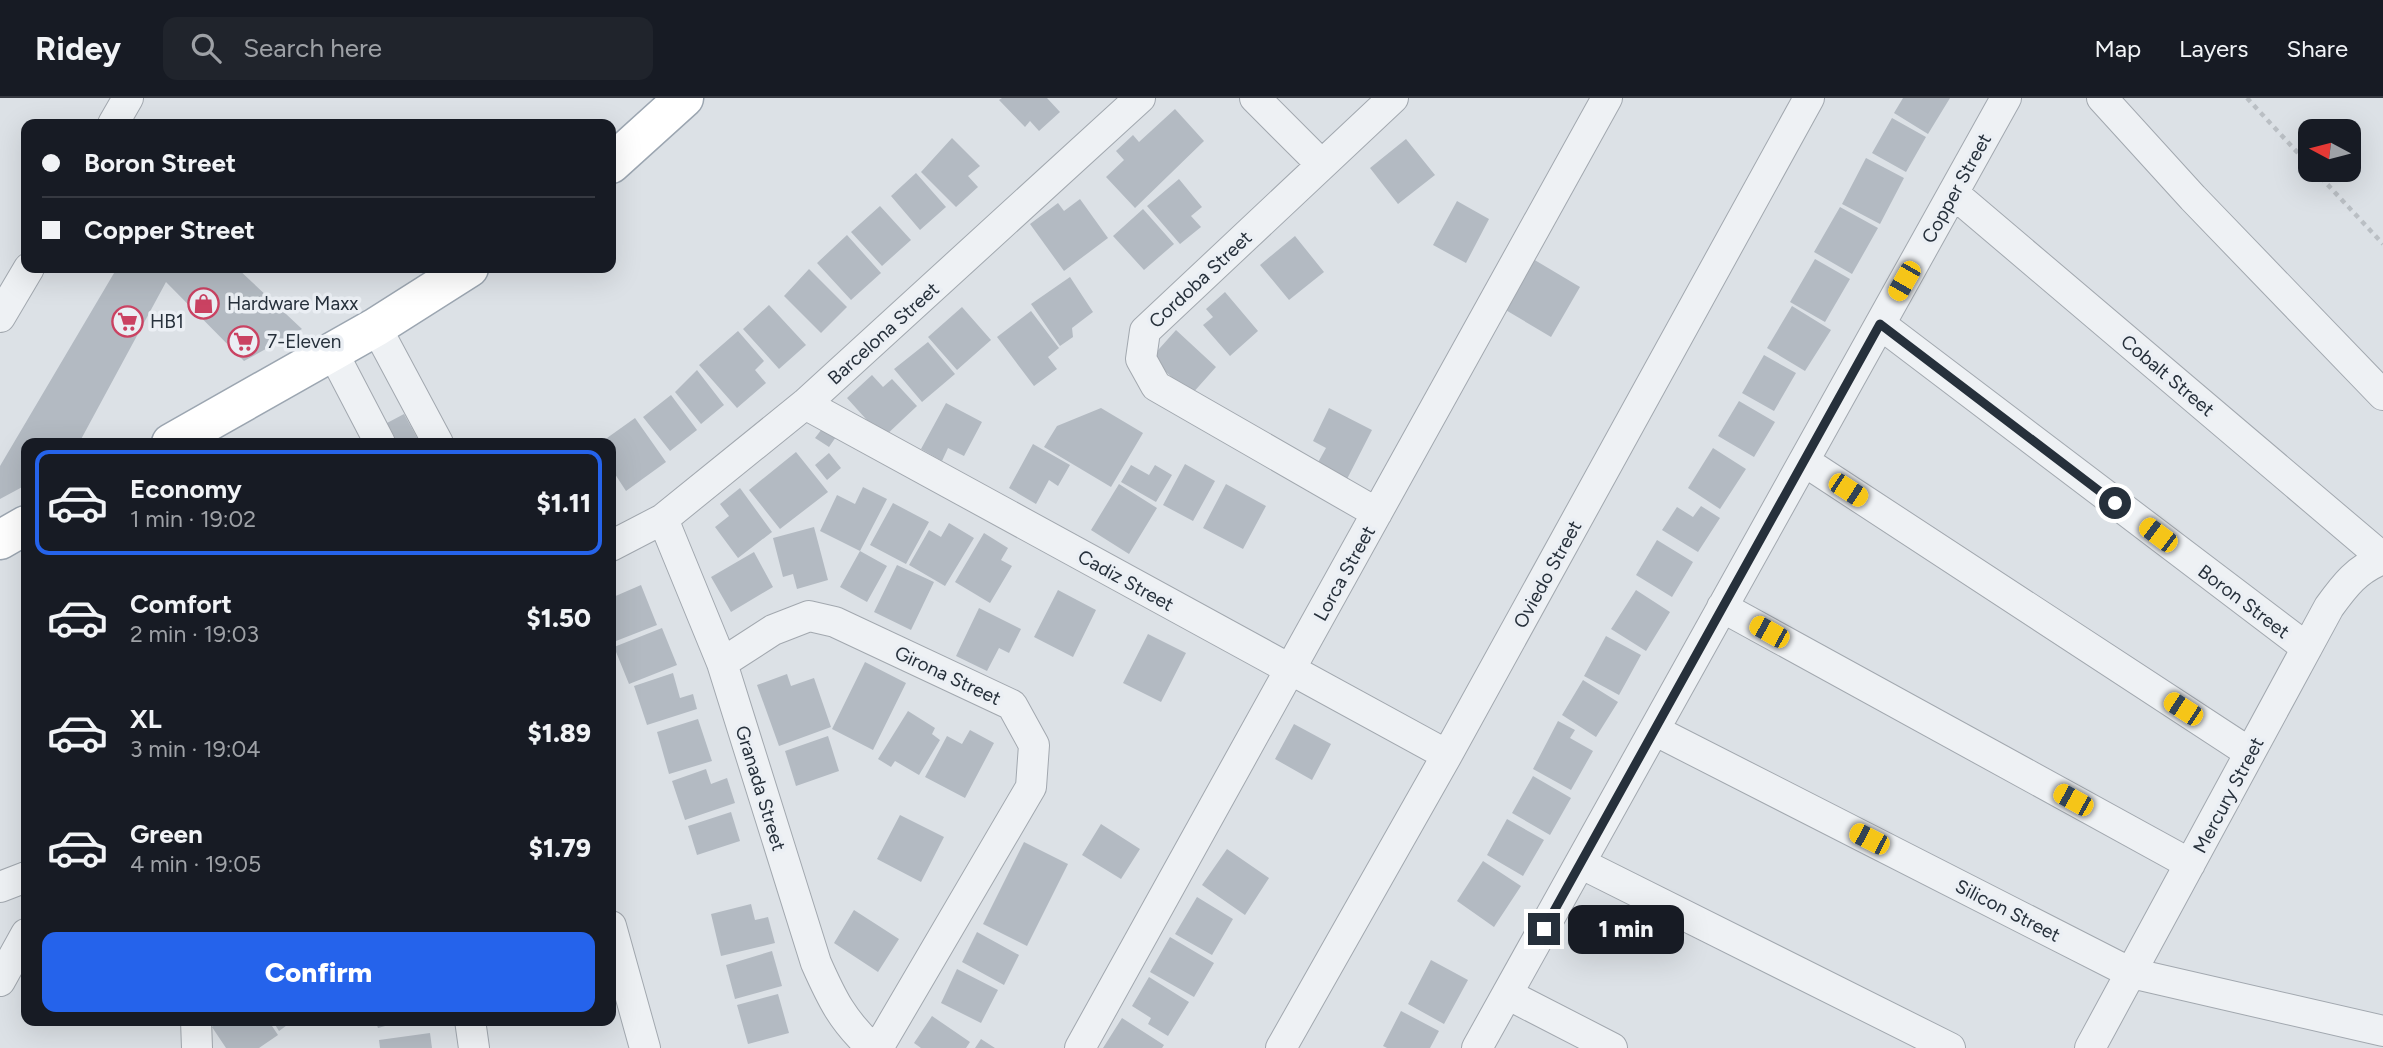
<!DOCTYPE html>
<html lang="en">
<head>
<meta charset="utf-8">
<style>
	:root { --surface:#171b24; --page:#20242c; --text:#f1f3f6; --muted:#9ea1a6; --line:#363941; --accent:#2563eb }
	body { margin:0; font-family:Figtree,sans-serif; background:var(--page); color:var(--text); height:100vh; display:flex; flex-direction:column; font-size:26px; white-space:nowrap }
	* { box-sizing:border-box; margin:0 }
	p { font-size:23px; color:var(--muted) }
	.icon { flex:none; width:38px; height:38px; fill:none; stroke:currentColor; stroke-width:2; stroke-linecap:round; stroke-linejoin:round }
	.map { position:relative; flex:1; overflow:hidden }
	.sheet { position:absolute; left:21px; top:340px; width:595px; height:588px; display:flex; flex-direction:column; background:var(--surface); border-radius:14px; box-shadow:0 7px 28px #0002 }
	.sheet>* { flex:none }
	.banner { position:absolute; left:21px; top:21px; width:595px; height:154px; border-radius:14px; box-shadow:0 7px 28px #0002; display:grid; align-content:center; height:154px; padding:0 21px; background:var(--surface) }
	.needle { width:46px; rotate:277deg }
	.fabs { position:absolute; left:2298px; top:21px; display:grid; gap:14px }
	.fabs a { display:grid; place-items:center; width:63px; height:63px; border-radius:14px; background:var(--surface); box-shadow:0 7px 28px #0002; font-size:35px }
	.end { position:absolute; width:32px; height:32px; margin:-16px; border:9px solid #26303b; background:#fff; box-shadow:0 0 0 4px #fff }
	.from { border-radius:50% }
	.bubble { position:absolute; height:49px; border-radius:14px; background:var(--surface); box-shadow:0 7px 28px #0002; font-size:23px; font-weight:800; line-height:49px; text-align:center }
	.car { position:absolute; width:21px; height:42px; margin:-21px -10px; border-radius:9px; box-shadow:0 0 5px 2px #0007; background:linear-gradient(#f5c518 24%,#345 0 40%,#f5c518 0 76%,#345 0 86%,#f5c518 0) }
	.banner b { display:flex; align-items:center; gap:24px; height:66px; font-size:26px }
	.banner b+b { border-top:2px solid var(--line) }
	.banner i { width:18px; height:18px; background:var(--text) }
	ul { padding:12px 0 0; list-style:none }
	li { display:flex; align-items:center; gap:21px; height:105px; margin:0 14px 10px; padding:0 7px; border:4px solid transparent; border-radius:14px }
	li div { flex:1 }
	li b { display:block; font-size:26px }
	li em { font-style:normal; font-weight:800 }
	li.active { border-color:var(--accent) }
	li>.icon { width:63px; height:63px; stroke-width:1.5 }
	.button { display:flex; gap:14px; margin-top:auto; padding:14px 21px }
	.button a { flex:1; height:80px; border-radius:14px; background:var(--accent); color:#fff; font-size:28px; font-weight:800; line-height:80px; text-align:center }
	header { display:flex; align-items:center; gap:42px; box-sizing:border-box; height:98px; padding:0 35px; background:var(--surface); border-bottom:2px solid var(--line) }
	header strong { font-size:33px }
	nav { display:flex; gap:38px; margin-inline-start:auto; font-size:24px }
	.search { width:490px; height:63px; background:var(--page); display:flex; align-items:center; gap:18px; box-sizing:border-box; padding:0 24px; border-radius:14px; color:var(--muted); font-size:26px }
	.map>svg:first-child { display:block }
</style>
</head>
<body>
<header>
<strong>Ridey</strong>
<div class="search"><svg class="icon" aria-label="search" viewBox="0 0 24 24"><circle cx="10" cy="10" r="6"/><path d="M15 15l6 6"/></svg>Search here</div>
<nav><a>Map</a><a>Layers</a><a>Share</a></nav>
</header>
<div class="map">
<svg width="2383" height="950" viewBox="0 0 2383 950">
	<rect width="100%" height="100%" fill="#dce1e6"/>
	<path fill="#b3bac2" d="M 1002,0 L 1047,0 L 1060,14 L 1039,33 L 1030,23 L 1025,29 L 999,2 Z
		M 1903,0 L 1950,0 L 1928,36 L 1894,15 Z
		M 1175,11 L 1204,43 L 1135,110 L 1106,79 L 1124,62 L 1116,53 L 1133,37 L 1139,44 Z
		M 1892,20 L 1926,39 L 1906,74 L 1872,55 Z
		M 952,40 L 980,68 L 968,78 L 978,89 L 956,109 L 921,74 Z
		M 1406,41 L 1435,77 L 1398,106 L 1370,70 Z
		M 1866,60 L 1904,80 L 1880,126 L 1842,106 Z
		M 916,75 L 946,109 L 920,132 L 891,98 Z
		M 1179,81 L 1202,109 L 1191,118 L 1201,129 L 1180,146 L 1147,108 Z
		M 1080,101 L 1108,140 L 1064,173 L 1030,126 L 1058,105 L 1064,113 Z
		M 1457,103 L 1489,121 L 1466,165 L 1433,147 Z
		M 880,108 L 911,142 L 882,168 L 851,134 Z
		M 1840,109 L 1878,130 L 1852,176 L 1814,154 Z
		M 1143,111 L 1174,146 L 1144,172 L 1113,138 Z
		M 847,137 L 881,175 L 851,202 L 817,165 Z
		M 1295,138 L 1324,174 L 1289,202 L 1260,167 Z
		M 1533,161 L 1580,189 L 1551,239 L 1504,211 Z
		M 1815,161 L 1850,181 L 1825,224 L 1790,204 Z
		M 117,170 L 237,170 L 302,231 L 244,263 L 166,184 L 79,345 L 26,345 L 26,387 L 0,401 L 0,368 Z
		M 809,171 L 847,209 L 821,235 L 784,198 Z
		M 1070,179 L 1093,214 L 1072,230 L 1073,239 L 1060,248 L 1031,206 Z
		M 1225,194 L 1258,233 L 1230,258 L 1203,227 L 1213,219 L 1206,211 Z
		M 769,207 L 806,247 L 779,271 L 743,231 Z
		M 1792,208 L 1831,232 L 1805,273 L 1767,250 Z
		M 962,209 L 991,242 L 957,272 L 928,239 Z
		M 1031,213 L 1059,250 L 1048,259 L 1057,271 L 1034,288 L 997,239 Z
		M 1176,232 L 1216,269 L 1191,297 L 1151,260 Z
		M 738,233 L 764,263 L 755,272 L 766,285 L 737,310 L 699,267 Z
		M 928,244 L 955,276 L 922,304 L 894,271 Z
		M 1764,257 L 1796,275 L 1774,313 L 1742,295 Z
		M 697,272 L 724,307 L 701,326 L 675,294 Z
		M 872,277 L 883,289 L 892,281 L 917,308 L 883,340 L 847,300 Z
		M 671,297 L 697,332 L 670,353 L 643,319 Z
		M 1739,303 L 1775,324 L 1754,359 L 1718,338 Z
		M 946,305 L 982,324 L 964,358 L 948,350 L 942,363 L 921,351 Z
		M 1101,310 L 1143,335 L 1111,389 L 1044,349 L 1057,328 Z
		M 1329,310 L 1372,332 L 1346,383 L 1316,368 L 1326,350 L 1313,343 Z
		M 404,316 L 420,345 L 398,345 L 387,325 Z
		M 635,320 L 666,364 L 626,393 L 611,370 L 611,345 L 600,345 Z
		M 825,327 L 838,336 L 829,349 L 815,340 Z
		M 1033,346 L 1070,367 L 1058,388 L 1049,382 L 1036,406 L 1009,390 Z
		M 1713,350 L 1746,371 L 1720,411 L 1688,390 Z
		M 796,354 L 828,394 L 780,431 L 749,392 Z
		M 829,355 L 841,370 L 827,382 L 815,367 Z
		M 1185,366 L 1215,383 L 1193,423 L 1163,407 Z
		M 1131,367 L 1149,377 L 1155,367 L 1172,377 L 1156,404 L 1121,384 Z
		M 1119,386 L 1157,410 L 1129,456 L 1091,432 Z
		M 1226,386 L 1266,408 L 1243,451 L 1203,430 Z
		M 863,389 L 887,401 L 860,453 L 820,433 L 837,397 L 855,406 Z
		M 740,390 L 772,434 L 738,460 L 715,429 L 729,418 L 720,406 Z
		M 893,405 L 929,424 L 906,466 L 870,447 Z
		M 1701,408 L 1720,420 L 1698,454 L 1662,432 L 1677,409 L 1693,419 Z
		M 949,425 L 974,440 L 945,488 L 909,467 L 929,432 L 941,439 Z
		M 814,429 L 828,482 L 797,491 L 793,476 L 783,479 L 773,440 Z
		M 984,435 L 1008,450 L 1001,462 L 1012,468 L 990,505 L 955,484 Z
		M 1657,442 L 1693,464 L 1672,499 L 1636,477 Z
		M 860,453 L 887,468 L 867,504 L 840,489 Z
		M 754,454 L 773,489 L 731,514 L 711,479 Z
		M 897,467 L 934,484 L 911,532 L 874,514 Z
		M 641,487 L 657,527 L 616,543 L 611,529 L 611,500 Z
		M 1058,492 L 1096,512 L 1073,559 L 1034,539 Z
		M 1636,492 L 1670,514 L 1646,553 L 1611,531 Z
		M 979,510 L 1021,531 L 1009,555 L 999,550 L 987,573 L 956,558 Z
		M 662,530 L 677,567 L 629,586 L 614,549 Z
		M 1148,536 L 1186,555 L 1161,604 L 1123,585 Z
		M 1606,538 L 1641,557 L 1619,597 L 1584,578 Z
		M 865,564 L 906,585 L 873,652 L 832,631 Z
		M 673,575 L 680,600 L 693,596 L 697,611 L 647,627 L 634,588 Z
		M 787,576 L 791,588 L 814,580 L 831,629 L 779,648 L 757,587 Z
		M 1583,582 L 1618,604 L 1596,639 L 1562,617 Z
		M 908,613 L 935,630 L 932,636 L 940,642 L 919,677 L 895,663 L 891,669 L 878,661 Z
		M 698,621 L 712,663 L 669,676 L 657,634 Z
		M 1558,623 L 1575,632 L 1570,640 L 1593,653 L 1571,692 L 1533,671 Z
		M 1294,626 L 1331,646 L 1312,682 L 1275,661 Z
		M 970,632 L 994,645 L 965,700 L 925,679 L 947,638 L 962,646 Z
		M 828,638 L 839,673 L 796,688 L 785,653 Z
		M 706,671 L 711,686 L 727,680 L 735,705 L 685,722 L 672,683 Z
		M 1533,678 L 1571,700 L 1550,737 L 1512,715 Z
		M 731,714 L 740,743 L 697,757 L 688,728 Z
		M 900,717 L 944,739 L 921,784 L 877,761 Z
		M 1507,721 L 1544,742 L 1523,778 L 1487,757 Z
		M 1101,726 L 1140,751 L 1121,781 L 1082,757 Z
		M 1024,744 L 1068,766 L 1027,848 L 983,826 Z
		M 1227,751 L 1269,780 L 1245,817 L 1202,787 Z
		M 1483,763 L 1521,788 L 1494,829 L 1457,803 Z
		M 1197,799 L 1233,821 L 1212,857 L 1175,836 Z
		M 751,806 L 755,822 L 768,819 L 775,845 L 721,858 L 711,816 Z
		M 854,812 L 899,841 L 878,874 L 834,845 Z
		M 977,834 L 1019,857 L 1004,887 L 962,864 Z
		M 1170,839 L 1214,865 L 1194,899 L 1150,874 Z
		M 772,853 L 782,888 L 735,901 L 726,867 Z
		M 1431,862 L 1468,882 L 1444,926 L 1408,906 Z
		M 957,871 L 998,892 L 981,925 L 941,905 Z
		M 1149,879 L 1189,904 L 1168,938 L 1148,926 L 1151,920 L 1132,908 Z
		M 778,896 L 789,935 L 748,946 L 737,907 Z
		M 1401,913 L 1439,933 L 1430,950 L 1387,950 L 1383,948 Z
		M 932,918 L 970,944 L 966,950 L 921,950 L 914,945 Z
		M 1122,920 L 1164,947 L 1162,950 L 1103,950 Z
		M 221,922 L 268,922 L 278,937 L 259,950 L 226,950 L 212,929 Z
		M 272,922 L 294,922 L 279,933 Z
		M 375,922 L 403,922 L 403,923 L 378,930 Z
		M 430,935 L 432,950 L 380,950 L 379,942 Z
		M 981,941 L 995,950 L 975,950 Z"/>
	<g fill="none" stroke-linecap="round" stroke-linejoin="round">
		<defs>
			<path id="street" d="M 1255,0 L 1321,66
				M 2102,0 L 2193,100 L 2383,297
				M 113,26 L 128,0
				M 1953,95 L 2383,460
				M 0,219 L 29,170
				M 1880,226 L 2307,550
				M 376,229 L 438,345
				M 332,253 L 380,345
				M 805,306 L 1447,657
				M 1804,363 L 2250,655
				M 1377,415 L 1156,288 L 1141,261 L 1145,233 L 1393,0
				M 663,421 L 722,565 L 816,865 C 832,901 842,922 872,950
				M 611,448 L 663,421 L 805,306 L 1140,0
				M 1722,509 L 2190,766
				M 722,565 L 773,532 L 809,518 L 835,524 L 1012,607 L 1034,647 L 1031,689 L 878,950
				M 1654,632 L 2131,875 L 2383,933
				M 1580,765 L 1950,950
				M 0,789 L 26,779
				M 611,828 L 645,950
				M 0,883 L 26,836
				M 1507,896 L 1612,950
				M 196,922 L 197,950
				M 470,922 L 474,950
				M 1080,950 L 1607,0
				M 1281,950 L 1447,657 L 1809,0
				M 1477,950 L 2006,0
				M 2090,950 L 2329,509 C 2345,487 2357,471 2383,461"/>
			<path id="primary" d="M 611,66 L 684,0
				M 171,345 L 376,229 L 469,170
				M 0,442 L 26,427"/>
		</defs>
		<use href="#street" stroke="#a2a8af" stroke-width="32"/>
		<use href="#primary" stroke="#9ca6b1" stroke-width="41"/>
		<path stroke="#babfc4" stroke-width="4.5" stroke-dasharray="5 5" stroke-linecap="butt" d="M 2247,0 L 2310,68
			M 2314,72 L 2383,146"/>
		<use href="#street" stroke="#eef1f4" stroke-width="30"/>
		<use href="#primary" stroke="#fff" stroke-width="38"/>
	</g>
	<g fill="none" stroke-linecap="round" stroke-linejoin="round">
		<path stroke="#26303b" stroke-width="9" d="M 1544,831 L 1880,226 L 2115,405"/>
	</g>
	<defs>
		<symbol id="shop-ring" viewBox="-11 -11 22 22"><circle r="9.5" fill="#ebeff4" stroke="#ca4262" stroke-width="1.5"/><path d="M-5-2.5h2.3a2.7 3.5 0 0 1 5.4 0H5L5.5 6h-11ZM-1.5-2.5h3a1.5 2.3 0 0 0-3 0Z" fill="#ca4262"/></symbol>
		<symbol id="supermarket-ring" viewBox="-11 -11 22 22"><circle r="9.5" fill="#ebeff4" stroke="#ca4262" stroke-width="1.5"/><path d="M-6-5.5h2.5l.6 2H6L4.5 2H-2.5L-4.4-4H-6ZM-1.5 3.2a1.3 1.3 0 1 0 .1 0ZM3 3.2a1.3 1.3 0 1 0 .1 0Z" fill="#ca4262"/></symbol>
	</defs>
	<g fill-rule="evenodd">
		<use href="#shop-ring" x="186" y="188" width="35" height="35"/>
		<use href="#supermarket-ring" x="110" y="206" width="35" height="35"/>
		<use href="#supermarket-ring" x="226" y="226" width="35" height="35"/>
	</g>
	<g text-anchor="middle" stroke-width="7" stroke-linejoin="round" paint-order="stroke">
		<g font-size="19" fill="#26303b" stroke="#ebeff4">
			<text transform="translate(1956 90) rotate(-61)" y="7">Copper Street</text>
			<text transform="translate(1200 181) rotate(-43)" y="7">Cordoba Street</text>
			<text transform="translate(883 235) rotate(-42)" y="7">Barcelona Street</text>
			<text transform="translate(2168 277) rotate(40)" y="7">Cobalt Street</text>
			<text transform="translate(1344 475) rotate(-61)" y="7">Lorca Street</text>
			<text transform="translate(1547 476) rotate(-61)" y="7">Oviedo Street</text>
			<text transform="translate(1126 482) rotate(29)" y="7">Cadiz Street</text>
			<text transform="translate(2244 503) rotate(37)" y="7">Boron Street</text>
			<text transform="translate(948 577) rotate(25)" y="7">Girona Street</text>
			<text transform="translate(761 690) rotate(73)" y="7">Granada Street</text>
			<text transform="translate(2228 697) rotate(-62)" y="7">Mercury Street</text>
			<text transform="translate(2008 812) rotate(27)" y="7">Silicon Street</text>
		</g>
		<g font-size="19" fill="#26303b" stroke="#ebeff4" text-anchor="start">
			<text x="227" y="212">Hardware Maxx</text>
			<text x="150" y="230">HB1</text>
			<text x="267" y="250">7-Eleven</text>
		</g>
	</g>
</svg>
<div class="fabs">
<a><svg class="needle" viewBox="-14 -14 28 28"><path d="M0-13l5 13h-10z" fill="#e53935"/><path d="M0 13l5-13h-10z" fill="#9ea1a6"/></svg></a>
</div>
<i class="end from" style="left:2115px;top:405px"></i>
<i class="end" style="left:1544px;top:831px"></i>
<div class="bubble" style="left:1568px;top:807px;width:116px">1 min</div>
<i class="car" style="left:1904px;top:183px;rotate:210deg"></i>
<i class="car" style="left:1848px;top:392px;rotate:123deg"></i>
<i class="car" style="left:2158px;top:437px;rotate:307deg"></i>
<i class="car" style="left:1769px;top:534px;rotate:299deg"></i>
<i class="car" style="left:2183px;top:611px;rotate:303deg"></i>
<i class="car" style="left:2073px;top:702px;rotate:299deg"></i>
<i class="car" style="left:1869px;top:741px;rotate:297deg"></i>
<div class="banner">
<b><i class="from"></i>Boron Street</b>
<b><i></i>Copper Street</b>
</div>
<section class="sheet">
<ul>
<li class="active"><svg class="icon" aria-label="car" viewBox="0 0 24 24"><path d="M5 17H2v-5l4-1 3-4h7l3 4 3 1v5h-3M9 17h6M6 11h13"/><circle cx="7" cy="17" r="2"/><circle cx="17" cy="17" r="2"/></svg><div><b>Economy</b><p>1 min · 19:02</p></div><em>$1.11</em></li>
<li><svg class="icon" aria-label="car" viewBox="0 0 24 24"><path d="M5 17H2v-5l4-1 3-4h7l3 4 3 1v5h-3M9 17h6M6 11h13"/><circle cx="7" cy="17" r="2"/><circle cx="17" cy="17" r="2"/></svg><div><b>Comfort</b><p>2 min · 19:03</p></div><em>$1.50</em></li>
<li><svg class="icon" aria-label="car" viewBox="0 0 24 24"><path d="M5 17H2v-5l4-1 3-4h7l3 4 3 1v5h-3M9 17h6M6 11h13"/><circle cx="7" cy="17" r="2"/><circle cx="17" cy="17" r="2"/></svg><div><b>XL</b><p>3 min · 19:04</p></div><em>$1.89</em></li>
<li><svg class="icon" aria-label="car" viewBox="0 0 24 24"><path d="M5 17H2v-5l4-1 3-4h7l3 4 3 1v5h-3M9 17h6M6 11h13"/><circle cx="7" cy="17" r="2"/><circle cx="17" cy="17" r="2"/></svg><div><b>Green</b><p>4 min · 19:05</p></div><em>$1.79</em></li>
</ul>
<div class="button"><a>Confirm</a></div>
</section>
</div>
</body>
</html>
